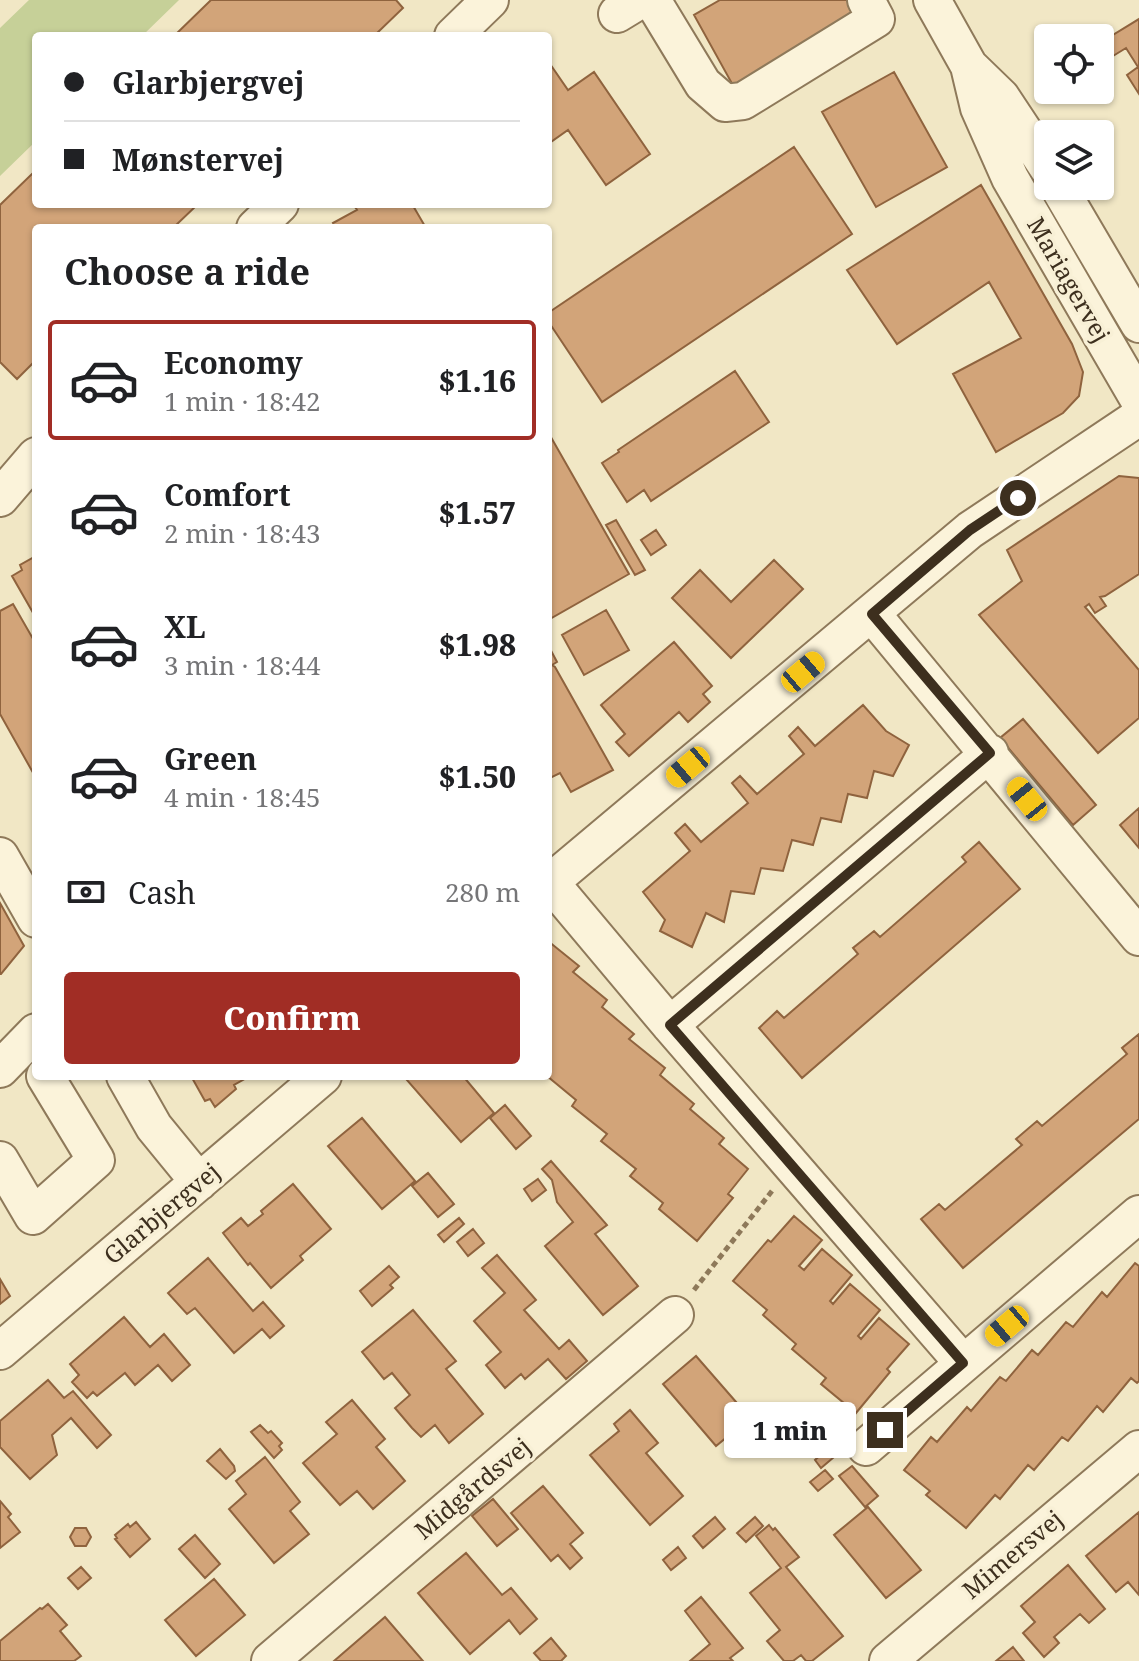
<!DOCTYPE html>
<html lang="en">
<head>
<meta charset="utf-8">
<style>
	:root { --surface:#fff; --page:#f2f2f2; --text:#202124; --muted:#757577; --line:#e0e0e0; --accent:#a12d25 }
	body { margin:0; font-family:"Noto Serif",serif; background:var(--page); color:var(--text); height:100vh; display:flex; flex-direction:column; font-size:30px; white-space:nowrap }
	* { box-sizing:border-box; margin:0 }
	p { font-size:26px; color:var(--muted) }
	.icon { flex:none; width:44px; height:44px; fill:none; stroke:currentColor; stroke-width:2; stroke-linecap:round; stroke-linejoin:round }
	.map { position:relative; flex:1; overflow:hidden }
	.drawer { position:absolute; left:32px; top:224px; width:520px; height:856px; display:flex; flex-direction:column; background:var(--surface); border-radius:8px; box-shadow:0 2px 6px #0004 }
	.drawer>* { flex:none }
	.guide { position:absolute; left:32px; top:32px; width:520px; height:176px; border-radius:8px; box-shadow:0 2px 6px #0004; display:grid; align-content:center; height:176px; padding:0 32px; background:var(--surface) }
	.fabs { position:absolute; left:1034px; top:24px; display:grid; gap:16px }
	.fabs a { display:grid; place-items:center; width:80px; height:80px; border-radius:8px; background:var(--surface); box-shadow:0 2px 6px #0004; font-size:40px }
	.end { position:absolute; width:36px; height:36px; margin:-18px; border:10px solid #3d2f1e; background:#fff; box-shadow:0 0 0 4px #fff }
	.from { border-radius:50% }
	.bubble { position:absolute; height:56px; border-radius:8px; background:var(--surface); box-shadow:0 2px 6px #0004; font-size:26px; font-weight:800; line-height:56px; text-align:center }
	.car { position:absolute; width:24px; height:48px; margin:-24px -12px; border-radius:10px; box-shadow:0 0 6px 2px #0007; background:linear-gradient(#f5c518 24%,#345 0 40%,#f5c518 0 76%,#345 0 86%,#f5c518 0) }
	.guide b { display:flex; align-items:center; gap:28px; height:76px; font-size:30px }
	.guide b+b { border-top:2px solid var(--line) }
	.guide i { width:20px; height:20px; background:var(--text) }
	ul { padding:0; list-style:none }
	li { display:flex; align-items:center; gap:24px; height:120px; margin:0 16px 12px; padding:0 16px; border:4px solid transparent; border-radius:8px }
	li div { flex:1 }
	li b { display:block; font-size:30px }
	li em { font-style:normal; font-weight:800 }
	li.active { border-color:var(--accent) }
	li>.icon { width:72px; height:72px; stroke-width:1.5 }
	h2 { padding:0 32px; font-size:36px; line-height:96px }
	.pay { display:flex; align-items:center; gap:20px; height:88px; padding:0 32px; font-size:30px }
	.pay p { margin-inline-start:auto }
	.action { display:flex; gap:16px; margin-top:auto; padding:16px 32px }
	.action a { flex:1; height:92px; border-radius:8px; background:var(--accent); color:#fff; font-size:32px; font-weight:800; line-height:92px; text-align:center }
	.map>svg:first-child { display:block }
</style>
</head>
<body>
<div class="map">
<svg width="1139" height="1661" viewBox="0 0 1139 1661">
	<rect width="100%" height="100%" fill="#f1e7c5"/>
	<path fill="#c6d098" d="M 29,0 L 179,0 L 142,36 L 36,36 L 36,141 L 0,176 L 0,28 Z"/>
	<path fill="#d2a479" stroke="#8f633e" stroke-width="2" d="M 211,0 L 396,0 L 403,8 L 374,36 L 174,36 Z
		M 720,0 L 858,0 L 867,15 L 735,89 L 694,15 Z
		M 1139,19 L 1139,94 L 1127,75 L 1138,67 L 1126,48 L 1113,56 L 1103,41 Z
		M 548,61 L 568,90 L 594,72 L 650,154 L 606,185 L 568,130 L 548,144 Z
		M 894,72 L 947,167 L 876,207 L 822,112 Z
		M 794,147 L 852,234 L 602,402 L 548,321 L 548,313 Z
		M 36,170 L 36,204 L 198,204 L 173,228 L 36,228 L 36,360 L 17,379 L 0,362 L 0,205 Z
		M 981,185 L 1072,344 L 1083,372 L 1079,396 L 1063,413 L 996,452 L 953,374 L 1021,338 L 989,282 L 897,344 L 847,270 Z
		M 353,204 L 412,204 L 426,228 L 336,228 L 333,223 L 357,210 Z
		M 735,371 L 769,422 L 651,501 L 644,490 L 627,502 L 602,463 L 619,452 L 618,450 Z
		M 548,432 L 629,574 L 548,620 Z
		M 1119,476 L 1139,478 L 1139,574 L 1105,596 L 1100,597 L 1106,606 L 1095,613 L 1089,604 L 1085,607 L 1139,670 L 1139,718 L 1098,753 L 979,615 L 1022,581 L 1007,550 Z
		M 616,520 L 645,570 L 635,575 L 606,525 Z
		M 656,530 L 666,545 L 651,555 L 641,540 Z
		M 36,556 L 36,618 L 12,576 L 22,570 L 20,565 Z
		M 774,560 L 803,589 L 731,658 L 672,598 L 700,570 L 731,602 Z
		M 13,604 L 36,644 L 36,778 L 0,714 L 0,611 Z
		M 606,610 L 629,650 L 584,675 L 562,635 Z
		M 674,642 L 712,686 L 703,694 L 710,702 L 688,722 L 679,712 L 629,756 L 616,742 L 625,734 L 601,705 Z
		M 548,645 L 557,662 L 552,665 L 555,667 L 613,770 L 571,792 L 560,773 L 548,779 Z
		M 863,705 L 886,731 L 909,745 L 893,776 L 874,771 L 867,798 L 848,794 L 841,822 L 821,818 L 813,845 L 792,840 L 783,871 L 761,868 L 754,894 L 731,891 L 724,922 L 706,913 L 692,947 L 660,931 L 665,920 L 643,892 L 690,851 L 675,833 L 685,824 L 701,842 L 748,803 L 732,783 L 740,776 L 757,794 L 804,754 L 789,736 L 798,727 L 815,746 Z
		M 1023,719 L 1096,805 L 1073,825 L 1000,738 Z
		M 1139,808 L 1139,848 L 1120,825 Z
		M 979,842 L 1020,889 L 802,1078 L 759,1028 L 777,1011 L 784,1018 L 858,954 L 853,948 L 874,931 L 880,937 L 966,862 L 962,857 Z
		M 0,903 L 24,946 L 1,974 L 0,974 Z
		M 548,941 L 579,966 L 573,972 L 607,1000 L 602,1007 L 634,1034 L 629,1039 L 665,1068 L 660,1075 L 694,1104 L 690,1109 L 724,1138 L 719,1144 L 748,1169 L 728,1194 L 733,1198 L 697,1241 L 659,1209 L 663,1203 L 630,1176 L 636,1169 L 601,1141 L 607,1134 L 572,1106 L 576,1100 L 547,1076 Z
		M 1139,1034 L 1139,1119 L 963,1268 L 921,1219 L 939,1204 L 945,1210 L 1022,1145 L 1016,1139 L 1037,1121 L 1042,1126 L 1127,1054 L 1122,1048 Z
		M 191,1076 L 250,1076 L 234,1085 L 236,1089 L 215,1107 L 210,1099 L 205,1101 Z
		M 410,1076 L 463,1076 L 494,1113 L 461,1142 L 406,1079 Z
		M 505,1105 L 531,1136 L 516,1149 L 490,1118 Z
		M 362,1118 L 415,1181 L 382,1209 L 328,1146 Z
		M 551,1161 L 607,1225 L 595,1234 L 638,1286 L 603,1315 L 545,1246 L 573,1222 L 557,1202 L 552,1180 L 542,1169 Z
		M 428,1173 L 454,1204 L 438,1217 L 412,1186 Z
		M 538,1179 L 546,1190 L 532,1201 L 524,1189 Z
		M 293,1184 L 331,1229 L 300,1256 L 303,1260 L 271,1288 L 250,1263 L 248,1265 L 223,1233 L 241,1218 L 248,1226 L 263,1214 L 261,1211 Z
		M 794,1216 L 822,1240 L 799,1266 L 804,1270 L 822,1249 L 852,1275 L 830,1301 L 833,1304 L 850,1284 L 880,1310 L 858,1336 L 861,1339 L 879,1318 L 909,1344 L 887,1369 L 890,1372 L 856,1413 L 821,1384 L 826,1378 L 792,1349 L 796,1344 L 763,1315 L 767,1310 L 733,1281 L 768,1240 L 771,1242 Z
		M 459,1218 L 464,1224 L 444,1242 L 438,1235 Z
		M 473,1229 L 484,1243 L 468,1256 L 457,1242 Z
		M 497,1255 L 536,1300 L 524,1310 L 559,1349 L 569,1340 L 587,1361 L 566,1379 L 548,1359 L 525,1379 L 521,1374 L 505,1388 L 486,1365 L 501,1352 L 474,1321 L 505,1293 L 482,1268 Z
		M 208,1258 L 253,1311 L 263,1302 L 284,1326 L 270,1338 L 262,1329 L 234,1353 L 195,1308 L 187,1314 L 168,1293 Z
		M 1135,1263 L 1139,1266 L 1139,1381 L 1137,1383 L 1131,1378 L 1103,1412 L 1097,1406 L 1068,1441 L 1062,1437 L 1034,1470 L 1028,1465 L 1000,1499 L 995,1495 L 966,1528 L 926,1495 L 930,1491 L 904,1470 L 931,1437 L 937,1442 L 967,1407 L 971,1411 L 1000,1377 L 1006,1381 L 1032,1350 L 1038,1355 L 1066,1322 L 1073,1327 L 1102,1292 L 1107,1297 Z
		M 389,1266 L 399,1277 L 390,1285 L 393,1288 L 372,1306 L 360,1291 Z
		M 0,1279 L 10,1296 L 0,1304 Z
		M 413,1310 L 456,1361 L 446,1369 L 483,1414 L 449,1443 L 435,1425 L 421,1437 L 412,1428 L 395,1408 L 410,1395 L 392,1373 L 384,1379 L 362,1352 Z
		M 124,1317 L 150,1347 L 164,1334 L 190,1365 L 172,1381 L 158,1365 L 135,1385 L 125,1373 L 97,1396 L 93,1392 L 87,1398 L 72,1382 L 79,1375 L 70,1364 Z
		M 696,1356 L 750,1418 L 716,1446 L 663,1384 Z
		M 48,1380 L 64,1398 L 73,1391 L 111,1435 L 97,1448 L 71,1418 L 52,1435 L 57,1455 L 30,1479 L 0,1447 L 0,1421 Z
		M 352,1400 L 385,1439 L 376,1447 L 405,1481 L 373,1509 L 357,1491 L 340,1505 L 303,1463 L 337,1434 L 326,1422 Z
		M 630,1410 L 658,1443 L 646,1453 L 683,1496 L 650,1525 L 590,1455 L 619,1431 L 614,1424 Z
		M 763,1412 L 789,1442 L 774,1454 L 749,1424 Z
		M 260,1425 L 268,1433 L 271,1431 L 282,1443 L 279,1446 L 282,1450 L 274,1458 L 251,1432 Z
		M 833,1444 L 840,1452 L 821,1468 L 815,1460 Z
		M 220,1449 L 234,1466 L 235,1471 L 226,1479 L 207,1461 Z
		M 265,1457 L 300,1502 L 290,1511 L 309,1534 L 274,1563 L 229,1509 L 246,1494 L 236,1481 Z
		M 852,1466 L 878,1496 L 865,1507 L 839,1476 Z
		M 825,1470 L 833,1479 L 818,1491 L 810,1482 Z
		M 543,1486 L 583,1533 L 570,1544 L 582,1558 L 570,1569 L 558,1555 L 551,1561 L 511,1513 Z
		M 493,1499 L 518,1529 L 497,1546 L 472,1516 Z
		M 0,1501 L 11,1514 L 8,1517 L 20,1532 L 0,1548 Z
		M 868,1507 L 921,1570 L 886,1598 L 834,1535 Z
		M 1139,1512 L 1139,1595 L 1128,1582 L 1116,1592 L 1086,1556 Z
		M 715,1517 L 725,1529 L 703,1548 L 693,1536 Z
		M 755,1517 L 763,1526 L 746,1542 L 737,1533 Z
		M 136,1522 L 150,1539 L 130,1557 L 115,1539 L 117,1538 L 115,1535 L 128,1524 L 130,1527 Z
		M 769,1525 L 773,1530 L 775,1528 L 799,1557 L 786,1567 L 843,1636 L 812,1661 L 806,1661 L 801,1655 L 793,1661 L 784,1661 L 767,1641 L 780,1630 L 750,1593 L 781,1568 L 756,1536 Z
		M 75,1528 L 86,1528 L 91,1537 L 86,1546 L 75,1546 L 70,1537 Z
		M 195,1535 L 220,1564 L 205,1578 L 179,1549 Z
		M 678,1547 L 686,1558 L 671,1570 L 663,1560 Z
		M 466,1553 L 502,1595 L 511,1588 L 537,1619 L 520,1634 L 509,1620 L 470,1654 L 418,1593 Z
		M 1068,1565 L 1105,1609 L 1089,1623 L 1080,1614 L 1054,1637 L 1059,1643 L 1044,1657 L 1023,1633 L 1035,1622 L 1021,1606 Z
		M 81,1567 L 91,1578 L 78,1589 L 68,1578 Z
		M 214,1579 L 245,1615 L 196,1656 L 165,1620 Z
		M 701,1597 L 743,1648 L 730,1658 L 733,1661 L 690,1661 L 710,1644 L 685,1611 Z
		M 48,1604 L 67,1625 L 60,1631 L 81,1656 L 74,1661 L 0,1661 L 0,1641 L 40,1608 L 42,1609 Z
		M 385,1617 L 423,1661 L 334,1661 Z
		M 551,1638 L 566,1656 L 561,1661 L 541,1661 L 534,1653 Z
		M 1013,1647 L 1024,1661 L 996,1661 Z"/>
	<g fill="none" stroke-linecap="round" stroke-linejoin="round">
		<defs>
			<path id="minor" d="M 652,0 L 703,84 L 725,103 L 743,101 L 876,19 L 866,0
				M 932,0 L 969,66 L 979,108 L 1010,178 L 1139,400
				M 617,14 L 640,0
				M 453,36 L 490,0
				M 969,66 L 1001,97 L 1048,168
				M 1058,186 L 1139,324
				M 255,228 L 280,204
				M 0,498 L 36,456
				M 872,614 L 1139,937
				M 0,856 L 36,919
				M 550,882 L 670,1025 L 963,1363
				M 548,884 L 970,530 L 1139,417
				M 670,1025 L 990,753
				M 0,1069 L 36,1032
				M 125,1076 L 154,1127 L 199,1182
				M 0,1160 L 33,1216 L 96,1160 L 45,1076
				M 0,1351 L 323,1076
				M 866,1447 L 1139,1214
				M 270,1661 L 675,1315
				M 888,1661 L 1139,1449"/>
		</defs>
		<use href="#minor" stroke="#8e795a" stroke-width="40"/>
		<path stroke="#8e795a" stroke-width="5" stroke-dasharray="6 4" stroke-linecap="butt" d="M 694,1290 L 772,1191"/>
		<use href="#minor" stroke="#fbf3da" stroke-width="36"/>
	</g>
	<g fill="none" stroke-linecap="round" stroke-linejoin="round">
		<path stroke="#3d2f1e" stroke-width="10" d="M 885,1430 L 963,1363 L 670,1025 L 990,753 L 872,614 L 970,530 L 1018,498"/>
	</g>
	<g text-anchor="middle" stroke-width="7" stroke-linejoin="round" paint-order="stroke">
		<g font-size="24" fill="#3d2f1e" stroke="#f8f0d6">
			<text transform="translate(1068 280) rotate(60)" y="8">Mariagervej</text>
			<text transform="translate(162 1214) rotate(-40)" y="8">Glarbjergvej</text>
			<text transform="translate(473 1489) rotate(-40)" y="8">Midgårdsvej</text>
			<text transform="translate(1013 1555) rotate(-40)" y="8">Mimersvej</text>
		</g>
	</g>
</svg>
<div class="fabs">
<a><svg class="icon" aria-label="locate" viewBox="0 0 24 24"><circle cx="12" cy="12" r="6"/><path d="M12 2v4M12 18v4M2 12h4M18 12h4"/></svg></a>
<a><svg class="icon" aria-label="layers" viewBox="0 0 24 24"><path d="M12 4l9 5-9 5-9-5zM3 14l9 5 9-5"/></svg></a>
</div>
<i class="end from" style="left:1018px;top:498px"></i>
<i class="end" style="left:885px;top:1430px"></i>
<div class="bubble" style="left:724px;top:1402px;width:132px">1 min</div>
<i class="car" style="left:803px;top:672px;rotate:50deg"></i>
<i class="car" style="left:688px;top:767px;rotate:230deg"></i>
<i class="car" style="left:1027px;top:799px;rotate:321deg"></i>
<i class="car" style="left:1007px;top:1326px;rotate:230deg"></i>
<div class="guide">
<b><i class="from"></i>Glarbjergvej</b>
<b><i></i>Mønstervej</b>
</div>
<section class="drawer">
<h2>Choose a ride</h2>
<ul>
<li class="active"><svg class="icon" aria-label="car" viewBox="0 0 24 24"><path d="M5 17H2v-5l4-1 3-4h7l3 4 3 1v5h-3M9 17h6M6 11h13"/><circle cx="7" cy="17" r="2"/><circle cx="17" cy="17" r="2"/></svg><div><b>Economy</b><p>1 min · 18:42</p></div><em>$1.16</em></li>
<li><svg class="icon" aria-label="car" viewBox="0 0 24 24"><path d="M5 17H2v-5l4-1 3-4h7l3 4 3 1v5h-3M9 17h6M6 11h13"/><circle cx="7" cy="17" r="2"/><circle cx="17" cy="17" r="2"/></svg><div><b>Comfort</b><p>2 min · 18:43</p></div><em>$1.57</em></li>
<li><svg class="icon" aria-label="car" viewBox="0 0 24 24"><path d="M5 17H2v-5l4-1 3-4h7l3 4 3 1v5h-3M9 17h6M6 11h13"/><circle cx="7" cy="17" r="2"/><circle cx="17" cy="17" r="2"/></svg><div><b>XL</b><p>3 min · 18:44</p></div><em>$1.98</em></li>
<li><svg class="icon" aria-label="car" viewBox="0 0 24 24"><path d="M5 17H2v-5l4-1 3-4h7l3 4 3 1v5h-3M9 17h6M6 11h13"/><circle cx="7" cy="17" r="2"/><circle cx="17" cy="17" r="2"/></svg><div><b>Green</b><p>4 min · 18:45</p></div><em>$1.50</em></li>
</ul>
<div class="pay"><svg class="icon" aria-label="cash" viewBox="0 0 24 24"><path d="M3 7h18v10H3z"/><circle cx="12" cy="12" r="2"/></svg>Cash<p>280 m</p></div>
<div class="action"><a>Confirm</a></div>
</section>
</div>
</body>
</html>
